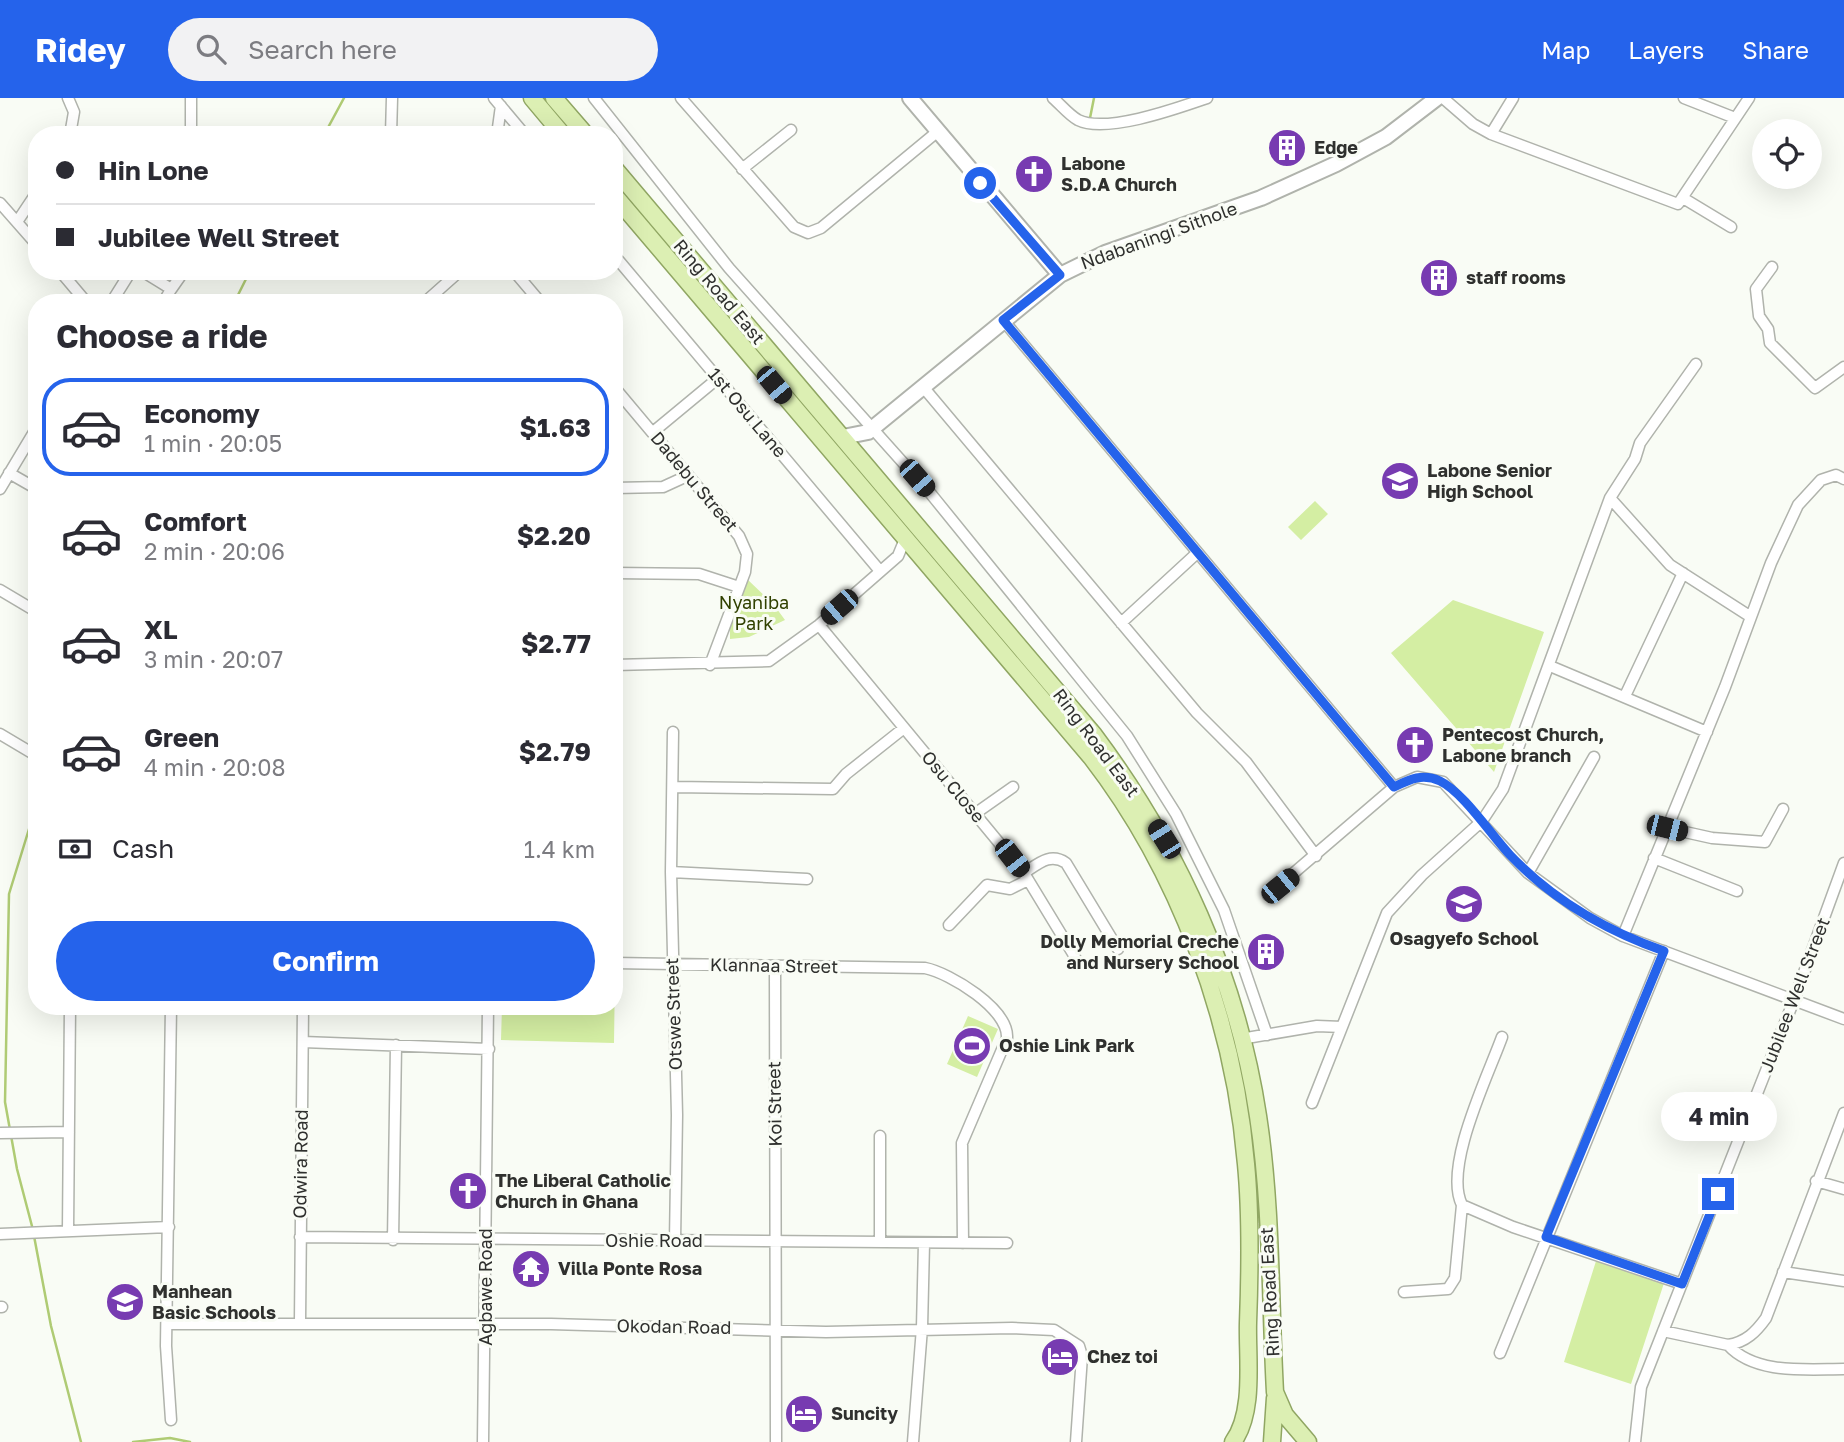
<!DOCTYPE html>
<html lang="en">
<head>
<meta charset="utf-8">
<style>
	:root { --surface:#fff; --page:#f2f2f3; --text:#2b2b33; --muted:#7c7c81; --line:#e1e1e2; --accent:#2563eb }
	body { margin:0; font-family:"Golos Text",sans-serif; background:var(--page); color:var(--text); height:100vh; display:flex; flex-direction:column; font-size:26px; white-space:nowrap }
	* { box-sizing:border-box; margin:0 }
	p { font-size:23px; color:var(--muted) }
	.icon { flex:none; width:38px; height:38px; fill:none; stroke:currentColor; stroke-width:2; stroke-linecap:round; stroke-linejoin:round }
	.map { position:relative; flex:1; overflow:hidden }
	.side { position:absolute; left:28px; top:196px; width:595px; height:721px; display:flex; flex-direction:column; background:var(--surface); border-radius:28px; box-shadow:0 7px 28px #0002 }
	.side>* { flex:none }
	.hud { position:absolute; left:28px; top:28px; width:595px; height:154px; border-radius:28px; box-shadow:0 7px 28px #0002; display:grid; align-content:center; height:154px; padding:0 28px; background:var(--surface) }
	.controls { position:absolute; left:1752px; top:21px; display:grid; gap:14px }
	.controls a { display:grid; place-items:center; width:70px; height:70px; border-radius:50%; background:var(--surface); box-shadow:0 7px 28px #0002; font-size:35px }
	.end { position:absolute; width:32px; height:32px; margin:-16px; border:9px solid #2563eb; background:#fff; box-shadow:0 0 0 4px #fff }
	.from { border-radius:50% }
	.bubble { position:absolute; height:49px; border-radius:24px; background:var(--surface); box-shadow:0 7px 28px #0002; font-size:23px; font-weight:700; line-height:49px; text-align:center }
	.car { position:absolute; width:21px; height:42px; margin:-21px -10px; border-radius:9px; box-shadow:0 0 5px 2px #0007; background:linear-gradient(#222 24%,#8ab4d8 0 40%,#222 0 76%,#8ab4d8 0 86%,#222 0) }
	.hud b { display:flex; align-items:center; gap:24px; height:66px; font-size:26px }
	.hud b+b { border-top:2px solid var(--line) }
	.hud i { width:18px; height:18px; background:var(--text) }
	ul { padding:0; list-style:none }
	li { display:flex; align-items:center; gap:21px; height:98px; margin:0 14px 10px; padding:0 14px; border:4px solid transparent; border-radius:28px }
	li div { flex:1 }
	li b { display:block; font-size:26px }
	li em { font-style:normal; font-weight:700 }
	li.on { border-color:var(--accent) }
	li>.icon { width:63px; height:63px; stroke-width:1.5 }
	h2 { padding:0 28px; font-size:32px; line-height:84px }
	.pay { display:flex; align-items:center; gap:18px; height:77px; padding:0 28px; font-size:26px }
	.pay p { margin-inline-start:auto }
	.primary-button { display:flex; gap:14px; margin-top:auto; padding:14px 28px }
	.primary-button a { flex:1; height:80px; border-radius:42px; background:var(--accent); color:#fff; font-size:28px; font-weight:700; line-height:80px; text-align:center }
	header { display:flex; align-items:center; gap:42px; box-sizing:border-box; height:98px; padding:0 35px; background:var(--accent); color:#fff }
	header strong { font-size:33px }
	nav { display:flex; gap:38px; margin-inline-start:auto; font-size:24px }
	.search { width:490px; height:63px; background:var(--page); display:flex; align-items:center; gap:18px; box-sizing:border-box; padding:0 24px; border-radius:38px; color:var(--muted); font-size:26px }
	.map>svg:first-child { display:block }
</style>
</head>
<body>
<header>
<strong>Ridey</strong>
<div class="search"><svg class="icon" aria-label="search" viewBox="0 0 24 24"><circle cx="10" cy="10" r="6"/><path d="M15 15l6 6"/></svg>Search here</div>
<nav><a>Map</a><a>Layers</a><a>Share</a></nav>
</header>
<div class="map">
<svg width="1844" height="1344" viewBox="0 0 1844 1344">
	<rect width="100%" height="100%" fill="#f9fcf5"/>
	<path fill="#d4eea3" d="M 1315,403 L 1328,416 L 1301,442 L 1288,429 Z
		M 747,481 L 774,507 L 785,522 L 749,539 L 730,541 L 730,525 Z
		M 1453,502 L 1544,534 L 1494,674 L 1391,555 Z
		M 615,875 L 614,945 L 501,942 L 502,908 L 614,908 Z
		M 968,918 L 998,931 L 977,979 L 947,966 Z
		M 1597,1160 L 1665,1182 L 1631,1286 L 1564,1264 Z"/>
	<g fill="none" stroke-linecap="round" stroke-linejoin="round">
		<path stroke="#afcb74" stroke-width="2.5" d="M 1090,20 L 1094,0
			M 324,37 L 344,0
			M 234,205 L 250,173
			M 33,1132 L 17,1071 L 5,1004 L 9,796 L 37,705
			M 34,1138 L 51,1228 L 81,1344
			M 133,1344 L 170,1340 L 190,1344"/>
		<defs>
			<path id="street" d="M 68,0 L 74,14 L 70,37
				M 494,0 L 525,37
				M 594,0 L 729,170 L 931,396 L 1127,638 L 1176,716 L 1224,812 L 1267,937
				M 681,0 L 794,129 L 808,135 L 821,130 L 937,34
				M 1053,0 C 1061,7 1069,17 1078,22 C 1106,36 1178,10 1207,0
				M 1443,0 L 1473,26 L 1491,36 L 1678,106 L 1749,0
				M 1684,0 L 1735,20
				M 1491,36 L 1513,0
				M 191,37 L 191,0
				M 391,37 L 392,0
				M 497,37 L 501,8
				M 742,71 L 791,32
				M 1683,100 L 1731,129
				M 0,105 L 37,147
				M 17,124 L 37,94
				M 614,157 L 880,473
				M 1772,169 L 1756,191 L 1759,218 L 1768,231 L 1770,245 L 1815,290 L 1844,269
				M 60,173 L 87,205
				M 142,173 L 168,189 L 170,193 L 163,205
				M 514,173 L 541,205
				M 170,193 L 184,173
				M 111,205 L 131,173
				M 424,205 L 460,173
				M 1003,222 L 1394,689 L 1417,679 L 1443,684 L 1528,775 L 1590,820 L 1623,838 L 1844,921
				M 614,289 L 739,438 L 747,456 L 745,474 L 710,567
				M 924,290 L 1197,615 L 1246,664 L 1316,758
				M 653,334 L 717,281
				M 9,375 L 37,391
				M 614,390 L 663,389 L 687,378
				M 0,391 L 37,329
				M 1610,400 L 1670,467 L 1751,519
				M 614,475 L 699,476 L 739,489
				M 0,492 L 37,514
				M 1121,525 L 1196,456
				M 819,527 L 1024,775 L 1075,859
				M 614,567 L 769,563 L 819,527 L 898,458 L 905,441
				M 1550,568 L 1707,634
				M 1625,598 L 1683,475
				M 673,634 L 671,774 L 677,1017 L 675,1143
				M 0,636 L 37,658
				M 673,689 L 833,691 L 846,676 L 904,630
				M 976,715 L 1013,689
				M 1667,730 L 1712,740 L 1765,744 L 1783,711
				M 1654,760 L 1737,793
				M 671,774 L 807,781
				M 1024,775 C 1038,766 1050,754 1066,765 L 1118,851
				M 1528,775 L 1594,659
				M 1268,797 L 1394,689
				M 949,827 L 987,787 L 1010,791 L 1028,782
				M 1623,838 L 1725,589 L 1771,465 L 1798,407 L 1821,382 L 1836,377 L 1844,381
				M 614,865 L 925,870 C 950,875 1009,911 1007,940 L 962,1045 L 963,1145
				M 775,868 L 776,1344
				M 1502,939 C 1488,978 1443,1069 1462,1107 L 1513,1129 L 1682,1186
				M 1241,941 L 1317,928 L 1342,929
				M 303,944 L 489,951
				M 1312,1005 L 1387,815 L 1422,777 L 1482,723 L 1503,691 L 1610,400 L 1635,361 L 1640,345 L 1696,266
				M 0,1035 L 69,1034
				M 1816,1083 L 1844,1091
				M 68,1133 L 70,908
				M 0,1136 L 169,1129
				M 300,1139 L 1007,1145
				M 393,1142 L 396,947
				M 880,1144 L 880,1038
				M 1783,1174 L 1844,1183
				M 1404,1194 L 1448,1191 L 1455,1180 L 1462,1107
				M 0,1209 L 2,1209
				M 300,1224 L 303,908
				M 167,1226 L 551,1226 L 826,1234 L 1012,1230 L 1054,1232 L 1079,1248 L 1082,1258 L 1076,1344
				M 1663,1233 L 1728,1247 C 1746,1244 1756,1234 1766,1220 L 1844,1015
				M 1728,1247 C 1755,1277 1807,1271 1844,1271
				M 1500,1255 L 1664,853
				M 171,1322 L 166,1248 L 171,908
				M 483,1344 L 488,908
				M 913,1344 L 922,1230 L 924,1145
				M 1635,1344 L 1641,1289 L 1794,902 L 1844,765"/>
			<path id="secondary" d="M 910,0 L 1060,177
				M 843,339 L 868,334 L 1060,177 L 1105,155 L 1261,100 L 1336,66 L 1386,39 L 1437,0"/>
			<path id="primary" d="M 532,0 L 563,37
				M 554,0 L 586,37
				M 614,70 L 1094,637 C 1178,749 1237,879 1258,1018 C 1272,1109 1270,1203 1275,1294 L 1285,1317 L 1308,1344
				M 614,97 L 1091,659 C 1179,773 1234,922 1246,1066 C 1251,1118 1250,1172 1248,1225 C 1247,1260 1255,1314 1233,1344
				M 1272,1344 L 1275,1300"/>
		</defs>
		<use href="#street" stroke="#b0b3ac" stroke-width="13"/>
		<use href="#secondary" stroke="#b0b3ac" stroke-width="18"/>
		<use href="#primary" stroke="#90a663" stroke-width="19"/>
		<use href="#street" stroke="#fff" stroke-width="10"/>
		<use href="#secondary" stroke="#fff" stroke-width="14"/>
		<use href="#primary" stroke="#dcefb3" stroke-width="16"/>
	</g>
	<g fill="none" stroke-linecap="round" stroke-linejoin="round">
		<path stroke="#2563eb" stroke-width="9" d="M 980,85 L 1060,177 L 1003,222 L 1394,689 C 1410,681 1423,675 1440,683 C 1463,694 1492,738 1510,757 C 1552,801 1607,833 1664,853 L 1546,1139 L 1682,1186 L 1718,1096"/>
	</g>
	<defs>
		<symbol id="building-disc" viewBox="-11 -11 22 22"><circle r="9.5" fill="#773bb1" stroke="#f9fcf5"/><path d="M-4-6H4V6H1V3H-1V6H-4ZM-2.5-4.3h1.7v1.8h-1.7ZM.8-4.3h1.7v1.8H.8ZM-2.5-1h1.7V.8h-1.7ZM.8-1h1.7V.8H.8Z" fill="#fff"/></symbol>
		<symbol id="church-disc" viewBox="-11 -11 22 22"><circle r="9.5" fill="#773bb1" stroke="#f9fcf5"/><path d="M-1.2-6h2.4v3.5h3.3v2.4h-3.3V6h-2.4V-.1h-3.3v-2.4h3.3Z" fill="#fff"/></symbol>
		<symbol id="school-disc" viewBox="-11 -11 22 22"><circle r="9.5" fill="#773bb1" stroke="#f9fcf5"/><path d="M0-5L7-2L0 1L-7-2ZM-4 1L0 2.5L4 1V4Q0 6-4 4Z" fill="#fff"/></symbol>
		<symbol id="stadium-disc" viewBox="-11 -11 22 22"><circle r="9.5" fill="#773bb1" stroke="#f9fcf5"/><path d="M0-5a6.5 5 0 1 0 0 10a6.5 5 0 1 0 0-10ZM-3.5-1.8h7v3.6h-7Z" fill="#fff"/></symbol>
		<symbol id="temple-disc" viewBox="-11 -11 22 22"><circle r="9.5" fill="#773bb1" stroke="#f9fcf5"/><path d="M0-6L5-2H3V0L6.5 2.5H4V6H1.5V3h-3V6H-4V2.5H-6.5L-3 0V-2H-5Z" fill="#fff"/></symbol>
		<symbol id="hotel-disc" viewBox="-11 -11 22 22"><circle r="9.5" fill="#773bb1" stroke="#f9fcf5"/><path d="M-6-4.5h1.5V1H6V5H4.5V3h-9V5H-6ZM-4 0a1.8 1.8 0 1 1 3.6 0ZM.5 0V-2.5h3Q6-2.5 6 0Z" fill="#fff"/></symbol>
	</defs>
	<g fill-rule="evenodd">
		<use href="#building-disc" x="1265" y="28" width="44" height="44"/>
		<use href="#church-disc" x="1012" y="54" width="44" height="44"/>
		<use href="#building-disc" x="1417" y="158" width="44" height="44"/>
		<use href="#school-disc" x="1378" y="361" width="44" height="44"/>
		<use href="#church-disc" x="1393" y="625" width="44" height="44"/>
		<use href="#school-disc" x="1442" y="784" width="44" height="44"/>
		<use href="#building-disc" x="1244" y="832" width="44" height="44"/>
		<use href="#stadium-disc" x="950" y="926" width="44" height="44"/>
		<use href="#church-disc" x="446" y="1071" width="44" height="44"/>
		<use href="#temple-disc" x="509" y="1149" width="44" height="44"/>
		<use href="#school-disc" x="103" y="1182" width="44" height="44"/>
		<use href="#hotel-disc" x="1038" y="1237" width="44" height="44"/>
		<use href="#hotel-disc" x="782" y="1294" width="44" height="44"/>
	</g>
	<g text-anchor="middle" stroke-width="6" stroke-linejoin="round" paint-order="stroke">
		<g font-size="18" font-weight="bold" fill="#2f302e" stroke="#f9fcf5" text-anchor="start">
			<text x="1314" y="56">Edge</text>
			<text x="1061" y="72">Labone<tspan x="1061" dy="21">S.D.A Church</tspan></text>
			<text x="1466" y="186">staff rooms</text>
			<text x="1427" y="379">Labone Senior<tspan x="1427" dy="21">High School</tspan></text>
			<text x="1442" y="643">Pentecost Church,<tspan x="1442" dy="21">Labone branch</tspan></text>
			<text x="1464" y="847" text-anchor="middle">Osagyefo School</text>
			<text x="1239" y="850" text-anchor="end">Dolly Memorial Creche<tspan x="1239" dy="21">and Nursery School</tspan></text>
			<text x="999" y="954">Oshie Link Park</text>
			<text x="495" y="1089">The Liberal Catholic<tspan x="495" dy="21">Church in Ghana</tspan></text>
			<text x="558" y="1177">Villa Ponte Rosa</text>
			<text x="152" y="1200">Manhean<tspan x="152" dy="21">Basic Schools</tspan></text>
			<text x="1087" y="1265">Chez toi</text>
			<text x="831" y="1322">Suncity</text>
		</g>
		<g font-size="18" fill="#2f302e" stroke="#f9fcf5">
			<text transform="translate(1159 138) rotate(-20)" y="6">Ndabaningi Sithole</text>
			<text transform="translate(719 194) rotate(50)" y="6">Ring Road East</text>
			<text transform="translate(747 315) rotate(50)" y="6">1st Osu Lane</text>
			<text transform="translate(694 384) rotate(50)" y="6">Dadebu Street</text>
			<text transform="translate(1096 645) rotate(53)" y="6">Ring Road East</text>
			<text transform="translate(953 689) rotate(50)" y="6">Osu Close</text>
			<text transform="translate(774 868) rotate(1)" y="6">Klannaa Street</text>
			<text transform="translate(1795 897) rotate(-69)" y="6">Jubilee Well Street</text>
			<text transform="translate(674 916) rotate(-92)" y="6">Otswe Street</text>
			<text transform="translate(775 1006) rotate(-91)" y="6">Koi Street</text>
			<text transform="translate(301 1066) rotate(-89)" y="6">Odwira Road</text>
			<text x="654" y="1149">Oshie Road</text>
			<text transform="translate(486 1189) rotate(-90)" y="6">Agbawe Road</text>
			<text transform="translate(1270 1194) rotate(-93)" y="6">Ring Road East</text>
			<text transform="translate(674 1229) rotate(1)" y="6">Okodan Road</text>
		</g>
		<g font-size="18" fill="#314100" stroke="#f9fcf5">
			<text x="754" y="511">Nyaniba<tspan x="754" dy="21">Park</tspan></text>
		</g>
	</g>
</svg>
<div class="controls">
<a><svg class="icon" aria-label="locate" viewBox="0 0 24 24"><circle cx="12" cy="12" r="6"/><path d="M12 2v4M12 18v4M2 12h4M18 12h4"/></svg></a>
</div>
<i class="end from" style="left:980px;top:85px"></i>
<i class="end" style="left:1718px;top:1096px"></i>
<div class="bubble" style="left:1661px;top:994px;width:116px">4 min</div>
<i class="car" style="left:774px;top:287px;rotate:140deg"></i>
<i class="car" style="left:917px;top:380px;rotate:139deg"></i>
<i class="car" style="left:839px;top:509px;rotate:229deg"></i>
<i class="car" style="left:1667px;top:730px;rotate:104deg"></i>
<i class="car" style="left:1164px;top:741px;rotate:328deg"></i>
<i class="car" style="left:1012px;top:760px;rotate:142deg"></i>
<i class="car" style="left:1280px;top:788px;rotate:51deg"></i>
<div class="hud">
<b><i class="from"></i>Hin Lone</b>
<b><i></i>Jubilee Well Street</b>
</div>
<section class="side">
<h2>Choose a ride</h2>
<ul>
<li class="on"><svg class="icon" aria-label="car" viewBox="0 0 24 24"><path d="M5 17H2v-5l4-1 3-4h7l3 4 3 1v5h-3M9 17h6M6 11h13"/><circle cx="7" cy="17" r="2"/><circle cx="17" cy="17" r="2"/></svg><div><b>Economy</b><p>1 min · 20:05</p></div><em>$1.63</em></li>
<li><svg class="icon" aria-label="car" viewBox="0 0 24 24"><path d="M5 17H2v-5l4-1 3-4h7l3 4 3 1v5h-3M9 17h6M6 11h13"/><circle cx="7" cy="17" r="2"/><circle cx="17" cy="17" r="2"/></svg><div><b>Comfort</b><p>2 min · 20:06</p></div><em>$2.20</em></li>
<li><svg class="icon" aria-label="car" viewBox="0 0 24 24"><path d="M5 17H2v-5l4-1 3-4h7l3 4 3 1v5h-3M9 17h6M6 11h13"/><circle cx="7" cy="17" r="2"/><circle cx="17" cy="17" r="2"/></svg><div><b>XL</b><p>3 min · 20:07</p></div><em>$2.77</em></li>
<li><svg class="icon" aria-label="car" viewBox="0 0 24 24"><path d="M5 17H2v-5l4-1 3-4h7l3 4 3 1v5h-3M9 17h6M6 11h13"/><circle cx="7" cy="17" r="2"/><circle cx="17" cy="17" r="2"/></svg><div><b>Green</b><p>4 min · 20:08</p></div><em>$2.79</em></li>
</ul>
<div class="pay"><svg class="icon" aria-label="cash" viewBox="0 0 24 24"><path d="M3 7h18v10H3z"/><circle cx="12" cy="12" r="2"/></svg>Cash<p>1.4 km</p></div>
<div class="primary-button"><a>Confirm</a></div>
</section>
</div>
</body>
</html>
